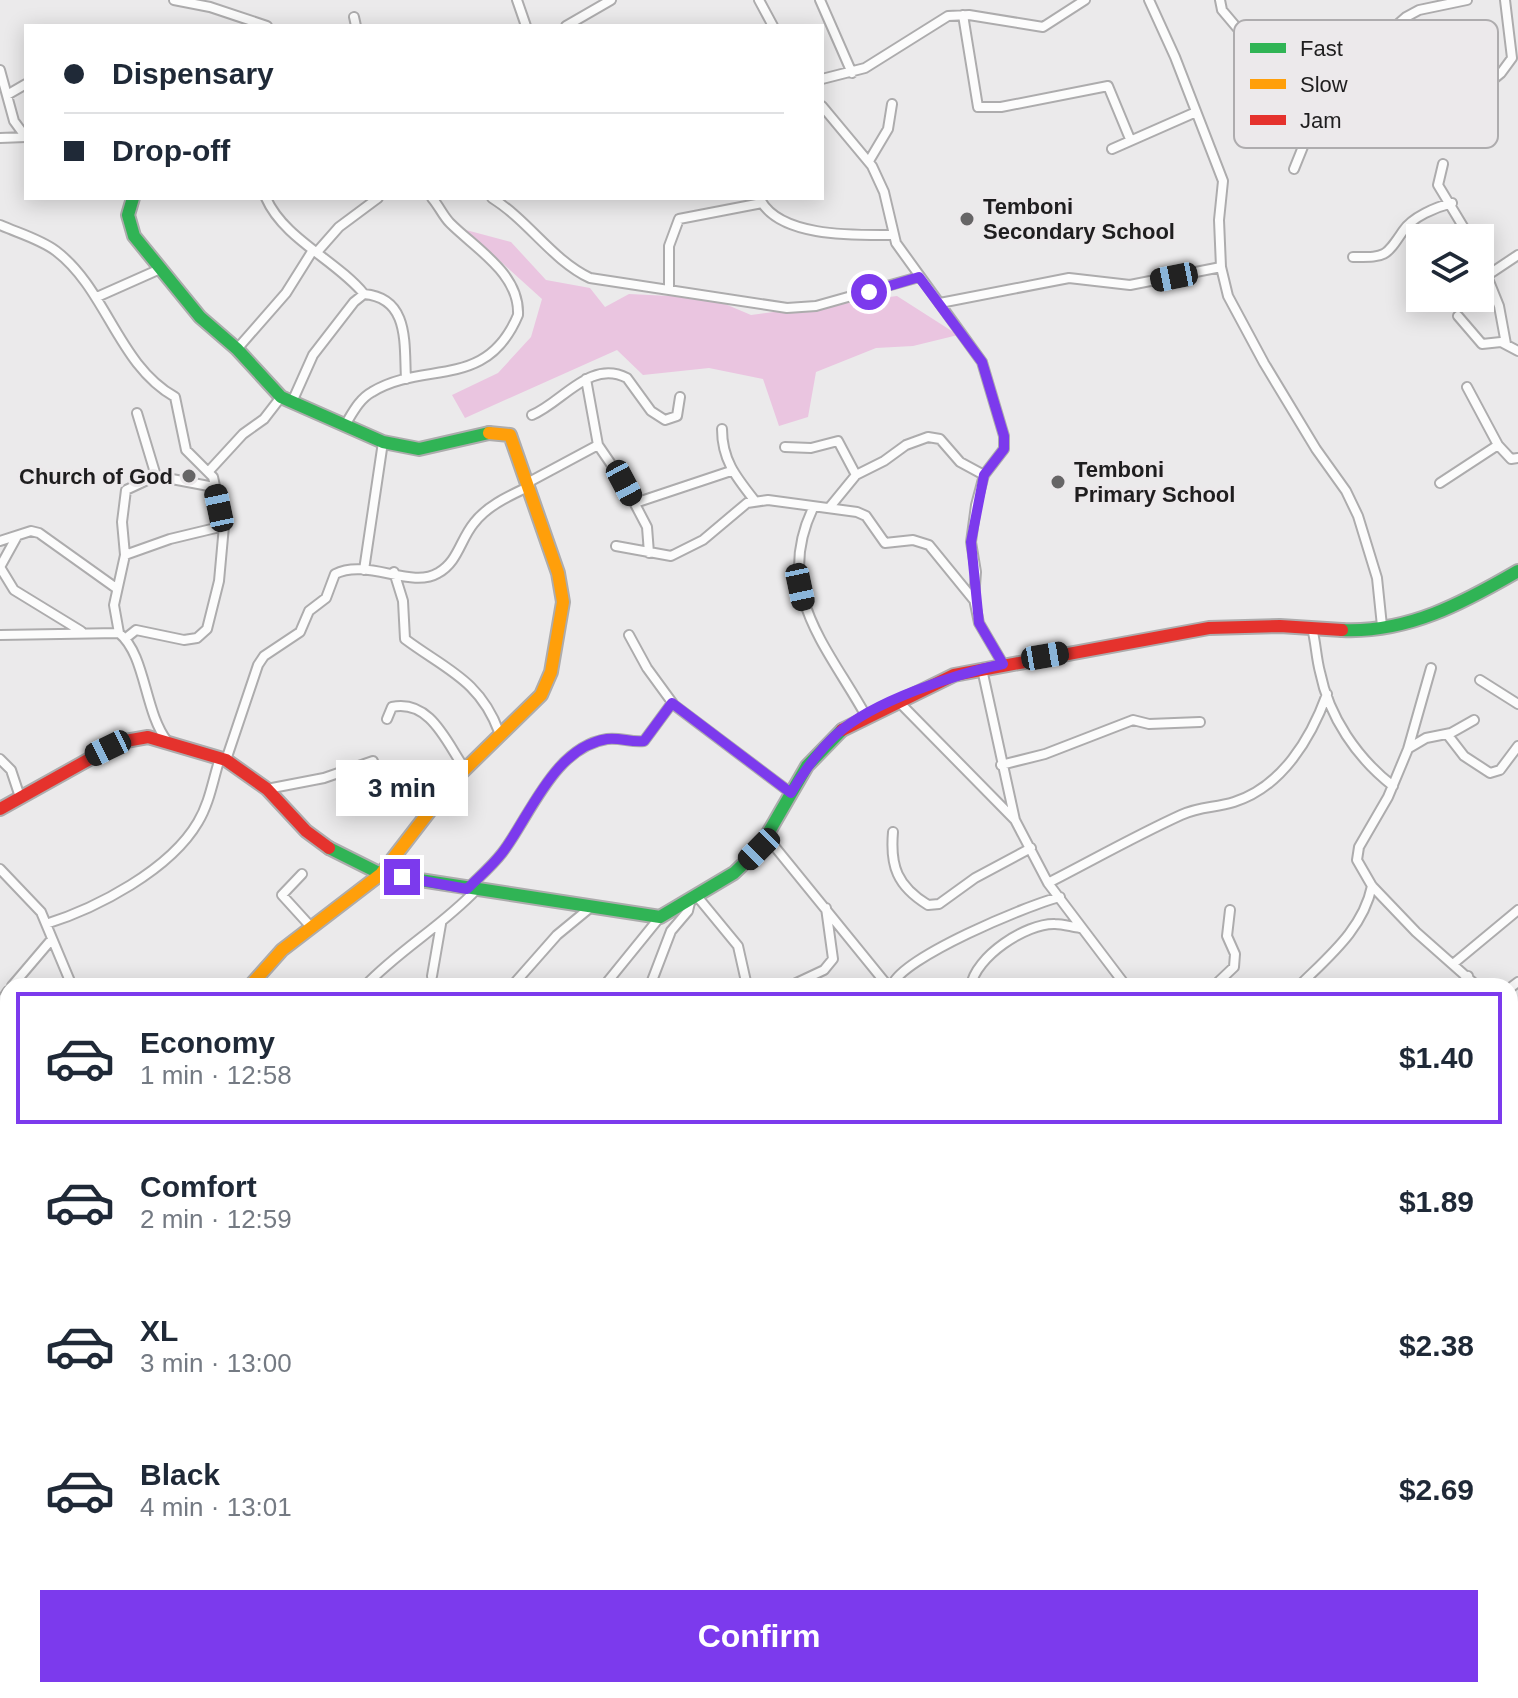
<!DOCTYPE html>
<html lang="en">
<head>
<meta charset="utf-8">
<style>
	:root { --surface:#fff; --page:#f6f6f7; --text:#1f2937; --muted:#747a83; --line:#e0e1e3; --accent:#7c3aed }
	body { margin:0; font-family:Helvetica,sans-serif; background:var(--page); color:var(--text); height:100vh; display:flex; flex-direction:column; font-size:30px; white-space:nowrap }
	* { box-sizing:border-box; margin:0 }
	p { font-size:26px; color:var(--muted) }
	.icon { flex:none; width:44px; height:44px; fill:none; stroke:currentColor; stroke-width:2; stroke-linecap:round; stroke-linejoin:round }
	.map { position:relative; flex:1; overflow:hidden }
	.details { position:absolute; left:0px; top:978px; width:1518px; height:720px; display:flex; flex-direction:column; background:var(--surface); border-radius:24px 24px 0 0; box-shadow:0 4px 20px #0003 }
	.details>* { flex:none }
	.guide { position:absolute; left:24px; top:24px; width:800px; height:176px; border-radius:0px; box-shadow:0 4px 20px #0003; display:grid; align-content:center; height:176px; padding:0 40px; background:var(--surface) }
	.tools { position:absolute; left:1406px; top:224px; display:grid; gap:16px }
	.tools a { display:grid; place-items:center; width:88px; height:88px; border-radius:0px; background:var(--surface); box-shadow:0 4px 20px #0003; font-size:40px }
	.end { position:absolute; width:36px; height:36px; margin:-18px; border:10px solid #7c3aed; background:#fff; box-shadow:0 0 0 4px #fff }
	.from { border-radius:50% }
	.bubble { position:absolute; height:56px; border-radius:0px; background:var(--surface); box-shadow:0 4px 20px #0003; font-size:26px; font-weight:700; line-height:56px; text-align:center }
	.car { position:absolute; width:24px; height:48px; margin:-24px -12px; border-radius:10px; box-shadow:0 0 6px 2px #0007; background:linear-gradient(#222 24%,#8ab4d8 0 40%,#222 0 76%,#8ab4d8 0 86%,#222 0) }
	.guide b { display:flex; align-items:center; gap:28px; height:76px; font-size:30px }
	.guide b+b { border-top:2px solid var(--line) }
	.guide i { width:20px; height:20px; background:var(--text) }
	ul { padding:14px 0 0; list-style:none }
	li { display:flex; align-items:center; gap:24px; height:132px; margin:0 16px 12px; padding:0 24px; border:4px solid transparent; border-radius:0px }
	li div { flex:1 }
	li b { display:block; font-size:30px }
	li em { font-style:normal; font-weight:700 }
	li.current { border-color:var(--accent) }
	li>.icon { width:72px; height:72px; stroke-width:1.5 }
	.action { display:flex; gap:16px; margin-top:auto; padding:16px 40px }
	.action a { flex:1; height:92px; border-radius:0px; background:var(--accent); color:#fff; font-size:32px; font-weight:700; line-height:92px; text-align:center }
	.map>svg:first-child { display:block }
</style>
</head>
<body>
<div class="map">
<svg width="1518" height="1698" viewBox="0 0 1518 1698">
	<rect width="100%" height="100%" fill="#ebeaeb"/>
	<path fill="#eac5e0" d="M 466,230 L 511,242 L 546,280 L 590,288 L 605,307 L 629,294 L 711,298 L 751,315 L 897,296 L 958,335 L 913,346 L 876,348 L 816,372 L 808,417 L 779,426 L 763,379 L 709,368 L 643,375 L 617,350 L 465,418 L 452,395 L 498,373 L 531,337 L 542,299 Z"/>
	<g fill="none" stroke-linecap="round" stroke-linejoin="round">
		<defs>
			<path id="street" d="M 174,0 L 210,7 L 267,26
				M 517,0 L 526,26
				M 759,0 L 773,26
				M 820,0 L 852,73
				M 1149,0 L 1175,57 L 1223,181 L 1219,220 L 1221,267 L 1228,296 L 1264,363 L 1316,449 L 1346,491 L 1358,516 L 1377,578 L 1382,626
				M 1220,0 L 1222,10 L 1249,42
				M 963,15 L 978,107 L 1001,107 L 1108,86 L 1130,139
				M 354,17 L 356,26
				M 566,26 L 611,0
				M 0,70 L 14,121 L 25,136
				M 822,79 L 865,68 L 948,16 L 969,15 L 1043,27 L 1085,0
				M 1479,91 L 1501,73 L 1512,58 L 1505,0
				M 7,95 L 26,84
				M 822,106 L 872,166 L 884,192 L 896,243 L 982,362 L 1004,436 L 1004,449 L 984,475 L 976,505 L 971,542 L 976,572 L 974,599 L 979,623 L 1003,664
				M 0,138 L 26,137
				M 1112,149 L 1196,112
				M 869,161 L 888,129 L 892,104
				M 1443,164 L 1438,185 L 1470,238
				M 1294,169 L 1321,102 L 1365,53 L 1406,17 L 1419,10 L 1467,0
				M 266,198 C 284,239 336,260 364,294 C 410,298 404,344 406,379
				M 492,198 C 529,221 552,260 590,278 L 787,308 L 816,306 L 919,277
				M 761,201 C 782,238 857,235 894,235
				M 0,225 C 18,233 40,239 56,251 C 107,290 118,365 175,397 L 186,450 L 213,477 L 224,526 L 219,581 L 207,629 L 197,638 L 184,640 L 136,630 L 126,638
				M 317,252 L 339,227 L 378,198
				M 1353,257 C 1385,257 1385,258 1403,231 C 1412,217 1436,207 1452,203
				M 1480,259 L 1499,306 L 1506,344
				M 1488,275 L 1518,255
				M 669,289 L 669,246 L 679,219 L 762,203
				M 97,297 L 160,269
				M 940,303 L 1069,278 L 1130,285 L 1221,267
				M 1458,316 L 1482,344 L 1501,342 L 1518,351
				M 237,349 L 286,293 L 313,250
				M 586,379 L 598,445 L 624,483 L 647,527 L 649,553
				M 1467,387 L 1498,445 L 1511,459 L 1518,458
				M 292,402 L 313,355 L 354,302 L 364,294
				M 137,413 L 156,476 L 214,487
				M 532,415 C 563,402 590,359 627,378 L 651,411 L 665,420 L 677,416 L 680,397
				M 345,425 C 352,414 359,399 372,392 C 425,360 486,391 518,315 C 520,274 476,249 450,223 C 443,216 439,206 432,198
				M 722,429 C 722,460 736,477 755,501
				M 785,447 L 811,448 L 838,441 L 856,475
				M 209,471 L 243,434 L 264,419 L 281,397
				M 529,482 L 598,445
				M 1440,483 L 1498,445
				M 635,503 L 731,471
				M 813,508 C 773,592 827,646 866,716
				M 829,508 L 856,475 L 884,461 L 906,445 L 928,437 L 940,439 L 960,462 L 984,475
				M 0,541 L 31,531 L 39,533 L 116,588
				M 616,546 L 671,556 L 703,540 L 747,503 L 768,500 L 857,512 L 866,516 L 885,543 L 913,540 L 929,545 L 973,599
				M 125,555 L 122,522 L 126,490 L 156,476
				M 0,567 L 14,590 L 81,631
				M 0,567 L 16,538
				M 364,570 L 383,442
				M 394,572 L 403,601 L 405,639 C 445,669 480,680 499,732
				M 1312,628 C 1316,643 1316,657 1320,672 C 1329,717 1357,758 1393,786
				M 119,633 L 114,605 L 125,555 L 170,539 L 224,526
				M 0,635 L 119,633 C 146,655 144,711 167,741
				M 629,635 L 647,668 L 674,705 L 791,793
				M 1431,668 L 1408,749 L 1388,797 L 1359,847 L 1357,860 L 1372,886 L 1416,932 L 1477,986
				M 982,669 L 1015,820 L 1048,883 L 1126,986
				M 1480,680 L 1518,704
				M 898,701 L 1015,820
				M 387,719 L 392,707 C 431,699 447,744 465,769
				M 1447,734 L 1464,756 L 1490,773 L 1500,770 L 1518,746
				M 1409,748 L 1426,738 L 1451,733 L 1474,720
				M 0,759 L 11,770 L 20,797
				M 226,760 L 258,665 L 264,656 L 300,632 L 309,611 L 326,598 L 335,574 C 367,558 411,589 438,573 C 458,562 460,540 474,523 C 488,505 509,496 530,486
				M 1001,765 L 1045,754 L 1133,720 L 1149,724 L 1200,722
				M 267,789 L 324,778 L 373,761
				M 893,832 C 890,866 897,886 928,905 L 939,904 L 975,878 L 1031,848
				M 766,836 L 888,986
				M 0,869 L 41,912 L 72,986
				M 302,874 L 282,895 L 312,928
				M 1048,883 C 1093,860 1135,836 1181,815 C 1200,806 1215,808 1234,802 C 1282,787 1311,738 1327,694
				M 467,889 C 479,877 492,866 502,853 C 530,817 554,747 607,739 C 620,737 632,743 644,741 L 672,703
				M 696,895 L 738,946 L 747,986
				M 46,924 C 97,908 170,870 198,822 C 210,802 213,779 220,758
				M 1453,964 L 1518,910
				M 432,976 L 441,924
				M 12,986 L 52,939
				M 365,986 C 399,950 442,926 476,890
				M 512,986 L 557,935 L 591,907
				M 604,986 L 660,917
				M 650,986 L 671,931 L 688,911 L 691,898
				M 790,986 L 824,970 L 833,959 L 826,908
				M 892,986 C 900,958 1030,904 1060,897
				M 971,986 C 975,957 1026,923 1055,924 C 1063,924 1072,927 1080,928
				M 1214,986 L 1234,967 L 1235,954 L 1227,936 L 1230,910
				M 1299,986 C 1329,956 1363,929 1372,886
				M 1459,986 L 1468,976
				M 1510,988 L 1518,982
				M 0,1003 L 8,991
				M 0,1021 L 8,1033
				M 1510,1071 L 1518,1088
				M 0,1310 L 8,1315
				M 0,1342 L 8,1335
				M 1510,1421 L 1518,1417
				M 0,1462 L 7,1476 L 0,1490
				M 0,1513 L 8,1527
				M 1510,1533 L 1518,1539
				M 0,1564 L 8,1560
				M 108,1690 L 109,1698
				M 427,1690 L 433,1698
				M 959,1690 L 968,1698
				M 1267,1690 L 1268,1698
				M 479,1697 L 491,1698
				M 12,1698 L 20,1690
				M 252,1698 L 254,1690
				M 550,1698 L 553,1690
				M 773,1698 L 773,1690
				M 975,1698 L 981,1690"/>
			<path id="fast" d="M 133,198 L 128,215 L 134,236 L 200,317 L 237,349 L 281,397 L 383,442 L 419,449 L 489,433
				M 1342,630 C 1408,633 1463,603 1518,571
				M 329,848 L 381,874 L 660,917 L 734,873 L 759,849 L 807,766 L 842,730"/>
			<path id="slow" d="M 250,986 L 282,950 L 381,874 L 452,782 L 541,695 L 551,672 L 563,602 L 558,573 L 510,435 L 489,433"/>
			<path id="jam" d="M 842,730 L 954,675 L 1209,628 L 1280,626 L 1342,630
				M 0,809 L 120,742 L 148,737 L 226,760 L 267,789 L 306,831 L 329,848"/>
		</defs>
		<use href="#street" stroke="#adacad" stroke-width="12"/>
		<use href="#fast" stroke="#adacad" stroke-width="16"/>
		<use href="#slow" stroke="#adacad" stroke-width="16"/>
		<use href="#jam" stroke="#adacad" stroke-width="16"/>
		<use href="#street" stroke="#fcfcfc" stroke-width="8"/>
		<use href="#fast" stroke="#30b455" stroke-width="12"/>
		<use href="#slow" stroke="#ff9f0a" stroke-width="12"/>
		<use href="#jam" stroke="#e5322d" stroke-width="12"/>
	</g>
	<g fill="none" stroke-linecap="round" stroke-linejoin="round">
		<path stroke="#7c3aed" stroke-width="10" d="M 402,877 L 467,889 C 479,877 492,866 502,853 C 529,818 554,747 607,739 C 619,737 632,743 644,741 L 672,703 L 791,793 C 804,771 818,751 837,734 C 873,701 956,674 1003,664 L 979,623 L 971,542 L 984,475 L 1004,449 L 1004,436 L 982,362 L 919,277 L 869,292"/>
	</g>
	<g fill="#666566" stroke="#ece9eb" stroke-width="3">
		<circle cx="967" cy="219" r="8"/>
		<circle cx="189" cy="476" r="8"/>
		<circle cx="1058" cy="482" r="8"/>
	</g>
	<g text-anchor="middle" stroke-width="6" stroke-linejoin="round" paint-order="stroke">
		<g font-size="22" font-weight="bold" fill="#1f1e1f" stroke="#ece9eb" text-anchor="start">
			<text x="983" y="214">Temboni<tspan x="983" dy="25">Secondary School</tspan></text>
			<text x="1074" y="477">Temboni<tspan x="1074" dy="25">Primary School</tspan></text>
			<text x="173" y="484" text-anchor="end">Church of God</text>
		</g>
	</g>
	<rect x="1234" y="20" width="264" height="128" rx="12" fill="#ece9eb" stroke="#aeacae" stroke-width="2"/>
	<rect x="1250" y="43" width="36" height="10" fill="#30b455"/>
	<rect x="1250" y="79" width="36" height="10" fill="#ff9f0a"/>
	<rect x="1250" y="115" width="36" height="10" fill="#e5322d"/>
	<g font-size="22" fill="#1f1e1f">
		<text x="1300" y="56">Fast</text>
		<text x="1300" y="92">Slow</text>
		<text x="1300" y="128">Jam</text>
	</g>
</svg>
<div class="tools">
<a><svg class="icon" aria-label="layers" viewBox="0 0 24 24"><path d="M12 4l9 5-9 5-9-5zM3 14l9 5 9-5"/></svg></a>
</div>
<i class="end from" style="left:869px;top:292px"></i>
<i class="end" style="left:402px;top:877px"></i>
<div class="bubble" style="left:336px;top:760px;width:132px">3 min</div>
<i class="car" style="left:1174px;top:277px;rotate:259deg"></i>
<i class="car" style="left:624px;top:483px;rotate:152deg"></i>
<i class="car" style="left:219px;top:508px;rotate:348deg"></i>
<i class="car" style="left:800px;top:587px;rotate:168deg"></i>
<i class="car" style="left:1045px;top:656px;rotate:80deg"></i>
<i class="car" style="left:108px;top:748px;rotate:244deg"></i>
<i class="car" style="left:759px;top:849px;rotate:225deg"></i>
<div class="guide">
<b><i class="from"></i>Dispensary</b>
<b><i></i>Drop-off</b>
</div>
<section class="details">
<ul>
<li class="current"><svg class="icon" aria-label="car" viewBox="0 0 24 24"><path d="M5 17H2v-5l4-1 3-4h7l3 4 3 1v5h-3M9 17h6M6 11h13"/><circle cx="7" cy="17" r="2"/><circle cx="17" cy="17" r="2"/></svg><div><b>Economy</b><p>1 min · 12:58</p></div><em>$1.40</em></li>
<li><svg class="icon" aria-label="car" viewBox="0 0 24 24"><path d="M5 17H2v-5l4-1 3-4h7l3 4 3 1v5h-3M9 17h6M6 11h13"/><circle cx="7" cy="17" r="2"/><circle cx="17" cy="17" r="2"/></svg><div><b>Comfort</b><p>2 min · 12:59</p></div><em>$1.89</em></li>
<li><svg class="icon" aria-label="car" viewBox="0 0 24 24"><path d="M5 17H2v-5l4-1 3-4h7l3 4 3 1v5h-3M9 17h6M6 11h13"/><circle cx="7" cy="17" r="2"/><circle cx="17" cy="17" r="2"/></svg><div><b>XL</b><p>3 min · 13:00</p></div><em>$2.38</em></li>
<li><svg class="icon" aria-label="car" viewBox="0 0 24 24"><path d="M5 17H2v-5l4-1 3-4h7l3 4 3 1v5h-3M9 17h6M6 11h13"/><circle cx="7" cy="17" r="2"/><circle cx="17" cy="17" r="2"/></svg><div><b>Black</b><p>4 min · 13:01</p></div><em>$2.69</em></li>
</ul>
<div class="action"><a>Confirm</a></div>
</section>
</div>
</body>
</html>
